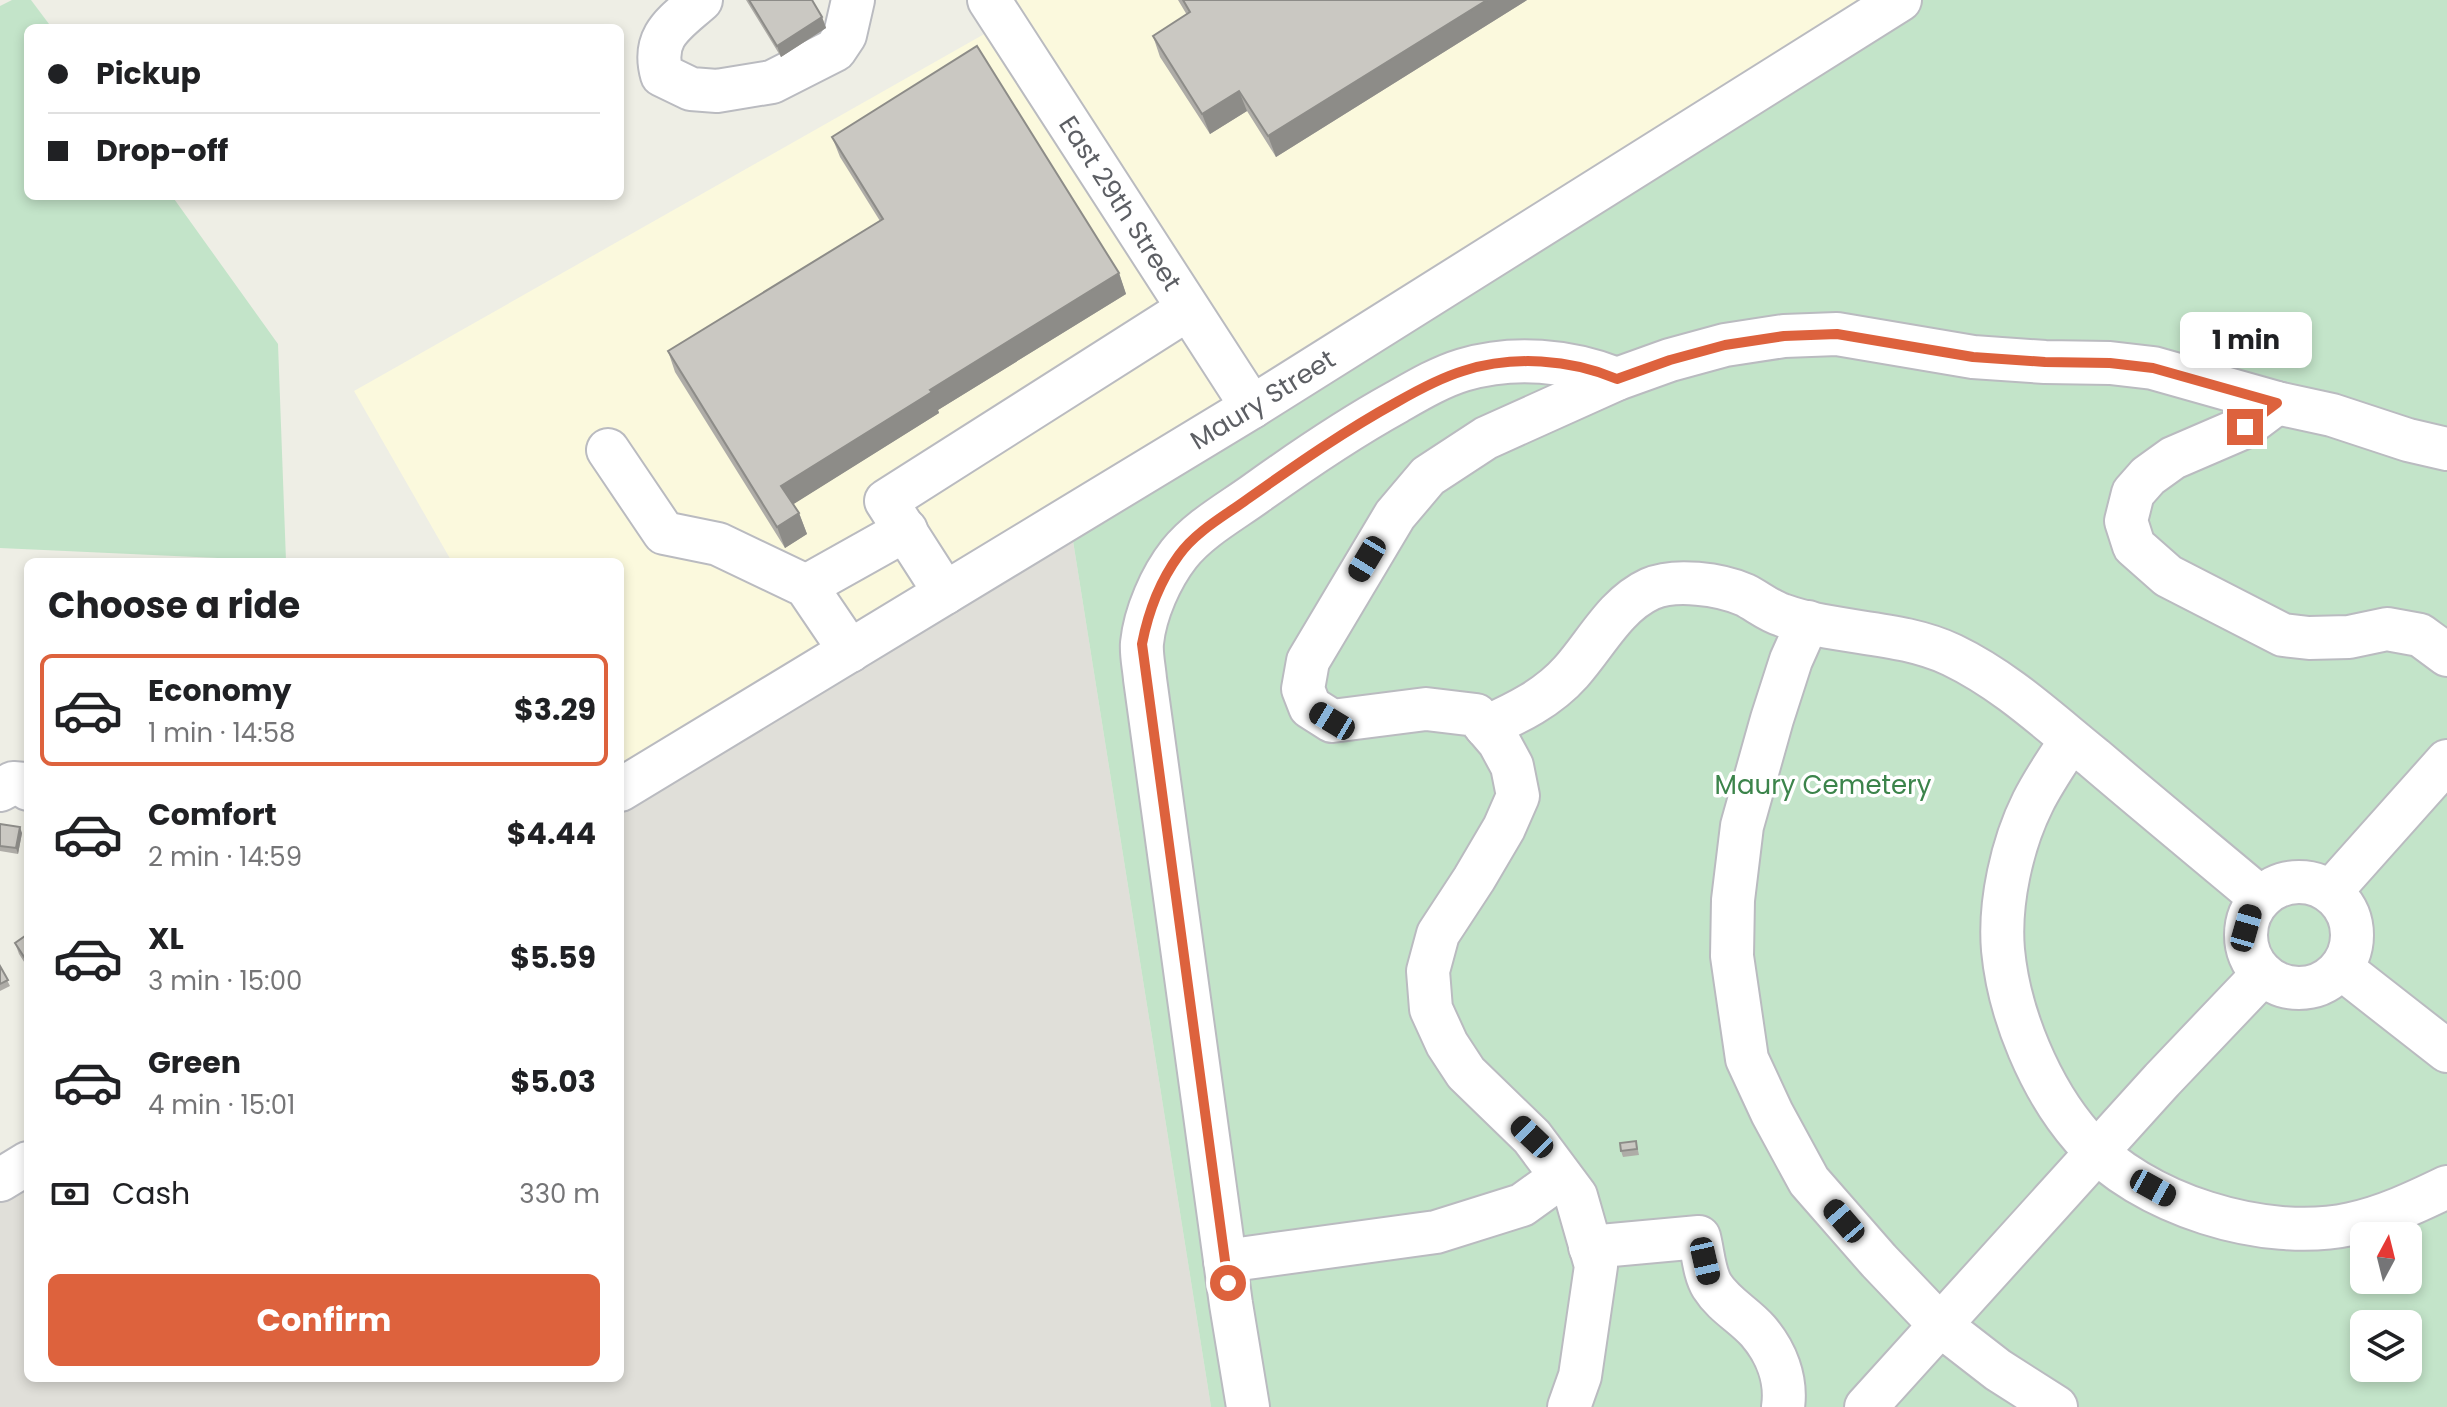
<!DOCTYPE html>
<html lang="en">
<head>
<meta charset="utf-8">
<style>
	:root { --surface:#fff; --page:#f6f6f6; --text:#202124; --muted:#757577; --line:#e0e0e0; --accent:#dd623d }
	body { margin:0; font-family:Poppins,sans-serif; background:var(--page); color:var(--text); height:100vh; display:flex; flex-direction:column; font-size:30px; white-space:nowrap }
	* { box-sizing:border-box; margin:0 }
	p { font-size:26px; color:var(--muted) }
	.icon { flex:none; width:44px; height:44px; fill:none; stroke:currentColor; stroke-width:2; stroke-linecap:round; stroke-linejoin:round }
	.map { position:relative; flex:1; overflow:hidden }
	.details { position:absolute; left:24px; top:558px; width:600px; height:824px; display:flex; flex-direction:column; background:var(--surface); border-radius:12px; box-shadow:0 4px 12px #0003 }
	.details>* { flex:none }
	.top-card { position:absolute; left:24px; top:24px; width:600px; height:176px; border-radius:12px; box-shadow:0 4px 12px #0003; display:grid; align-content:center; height:176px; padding:0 24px; background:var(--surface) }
	.needle { width:52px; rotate:7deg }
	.controls { position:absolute; left:2350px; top:1222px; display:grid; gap:16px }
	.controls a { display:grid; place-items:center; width:72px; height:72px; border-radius:12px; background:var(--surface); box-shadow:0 4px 12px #0003; font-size:40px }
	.end { position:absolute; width:36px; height:36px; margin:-18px; border:10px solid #dd623d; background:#fff; box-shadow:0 0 0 4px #fff }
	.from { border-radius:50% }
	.bubble { position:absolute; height:56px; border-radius:12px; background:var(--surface); box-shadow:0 4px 12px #0003; font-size:26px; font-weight:700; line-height:56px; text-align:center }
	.car { position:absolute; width:24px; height:48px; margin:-24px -12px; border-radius:10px; box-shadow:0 0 6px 2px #0007; background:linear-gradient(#222 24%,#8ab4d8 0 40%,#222 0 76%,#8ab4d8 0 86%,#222 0) }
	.top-card b { display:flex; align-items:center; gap:28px; height:76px; font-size:30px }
	.top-card b+b { border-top:2px solid var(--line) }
	.top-card i { width:20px; height:20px; background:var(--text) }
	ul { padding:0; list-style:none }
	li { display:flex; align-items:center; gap:24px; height:112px; margin:0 16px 12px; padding:0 8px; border:4px solid transparent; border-radius:12px }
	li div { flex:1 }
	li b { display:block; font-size:30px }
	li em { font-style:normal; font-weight:700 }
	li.active { border-color:var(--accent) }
	li>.icon { width:72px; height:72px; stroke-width:1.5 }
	h2 { padding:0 24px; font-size:36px; line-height:96px }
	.pay { display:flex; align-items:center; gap:20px; height:88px; padding:0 24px; font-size:30px }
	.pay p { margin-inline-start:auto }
	.primary-button { display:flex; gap:16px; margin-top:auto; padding:16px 24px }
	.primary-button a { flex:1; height:92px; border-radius:12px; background:var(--accent); color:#fff; font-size:32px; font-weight:700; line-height:92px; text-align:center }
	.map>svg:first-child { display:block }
</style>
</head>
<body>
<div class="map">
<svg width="2447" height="1407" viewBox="0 0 2447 1407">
	<rect width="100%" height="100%" fill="#eeeee5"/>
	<path fill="#fbf9dd" d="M 998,0 L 1906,0 L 1070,522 L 620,812 L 620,562 L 452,562 L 354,391 L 1009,20 Z"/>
	<path fill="#e0dfd9" d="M 1070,522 L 1211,1407 L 0,1407 L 0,1192 L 28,1175 L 28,1378 L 620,1378 L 620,812 Z"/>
	<path fill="#c3e4c9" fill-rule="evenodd" d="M 12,0 L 31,0 L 52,28 L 28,28 L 28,196 L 172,196 L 278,344 L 286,561 L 0,548 L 0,6 Z
		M 1906,0 L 2447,0 L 2447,1407 L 1211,1407 L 1070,522 ZM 2364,1236 L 2408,1236 L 2408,1280 L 2364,1280 ZM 2364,1324 L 2408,1324 L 2408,1368 L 2364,1368 Z"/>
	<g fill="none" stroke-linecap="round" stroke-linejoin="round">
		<defs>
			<g id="minor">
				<path d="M 701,0 C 675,23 651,36 662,75 L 691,89 L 717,91 L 772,82 L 835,50 L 845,35 L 853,0"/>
				<path id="s1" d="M 989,0 L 1252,407"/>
				<path d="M 2277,403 L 2245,427 L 2173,458 L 2148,476 L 2133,493 L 2126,521 L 2134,546 L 2168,576 L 2283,635 L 2309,638 L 2349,637 L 2387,629 L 2420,635 L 2447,655"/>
				<path d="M 608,450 L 664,533 L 718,544 L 806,586 L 850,651"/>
				<path d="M 806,586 L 906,530"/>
				<path d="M 945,593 L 886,501 L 1188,309"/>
				<path d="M 1808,622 L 1791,660 L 1772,719 L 1742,826 L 1733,900 L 1732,956 L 1747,1059 L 1772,1113 L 1809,1181 L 1879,1261 L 1940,1325 L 1998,1370 L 2056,1407"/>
				<path d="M 1486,727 C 1517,713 1548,698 1571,672 C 1596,644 1615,605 1650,589 C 1675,578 1720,584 1745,595 C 1757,601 1769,611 1782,615 C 1837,635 1899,630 1952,655 C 2006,681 2048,721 2094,758 C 2149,805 2205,851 2261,898"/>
				<path d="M 2071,740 C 2058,760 2044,780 2033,802 C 2012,844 1999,903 2003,950 C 2009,1014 2040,1089 2083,1138 C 2141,1204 2265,1243 2351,1224 C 2384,1217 2416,1202 2447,1187"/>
				<path d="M 0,790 L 13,783 L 25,784 L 28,789"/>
				<path id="s2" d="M 620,790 L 1252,407 L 1900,0"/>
				<circle cx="2299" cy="935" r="53"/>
				<path d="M 2331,891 L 2447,761"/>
				<path d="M 2341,968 L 2447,1051"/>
				<path d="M 0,1180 L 28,1163"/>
				<path d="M 1590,1247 L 1699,1237 C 1703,1252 1704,1273 1712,1286 C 1724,1305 1744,1315 1758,1331 C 1776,1352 1787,1379 1783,1407"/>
				<path d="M 1225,1261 L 1436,1232 L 1522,1205 L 1561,1177"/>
				<path d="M 1248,1407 L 1231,1304 L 1145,679 C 1144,667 1141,654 1142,643 C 1145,613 1161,577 1179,554 C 1199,529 1230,512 1255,494 C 1301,461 1348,429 1397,402 C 1418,390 1440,377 1463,370 C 1513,355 1569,360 1617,379"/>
				<path d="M 1569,1407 L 1580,1376 L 1596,1266 L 1576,1196 L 1532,1137 L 1466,1073 L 1447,1044 L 1431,1009 L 1428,971 L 1438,934 L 1474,879 L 1504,828 L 1518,796 L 1512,766 L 1499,742 L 1476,715 L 1426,709 L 1332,721 L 1310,707 L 1303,689 L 1308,661 L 1395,515 L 1428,476 L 1486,438 L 1617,379 L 1670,360 L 1725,345 L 1784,336 L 1837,334 L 1973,357 L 2045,362 L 2110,363 L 2153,368 L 2277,403 L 2332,415 L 2408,440 L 2447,449"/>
				<path d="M 1866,1407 L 2162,1080 L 2263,974"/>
			</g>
		</defs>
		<use href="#minor" stroke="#babbc0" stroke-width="46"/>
		<use href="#minor" stroke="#fff" stroke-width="42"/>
	</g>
	<path fill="#aeaca7" d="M 746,0 L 812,0 L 822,17 L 826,28 L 781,57 Z
		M 1178,0 L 1527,0 L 1276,157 L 1247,111 L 1210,134 L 1160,57 L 1153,36 L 1187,15 Z
		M 832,137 L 1119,273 L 1126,294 L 938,410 L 939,413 L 793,504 L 799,513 L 807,534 L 785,548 L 675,372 L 668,351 L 880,221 L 840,157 Z
		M 0,824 L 22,833 L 18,854 L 0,851 Z
		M 28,934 L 28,968 L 19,954 L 15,943 Z
		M 0,966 L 10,986 L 0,991 Z
		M 1636,1141 L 1639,1155 L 1623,1157 L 1621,1151 Z"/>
	<path fill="#8d8c88" d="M 1487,0 L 1527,0 L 1276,157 L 1268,136 Z
		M 822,17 L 826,28 L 781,57 L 777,46 Z
		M 1239,91 L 1247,111 L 1210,134 L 1202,114 Z
		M 1119,273 L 1126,294 L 938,410 L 939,413 L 789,507 L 781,486 L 930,390 Z
		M 799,513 L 807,534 L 785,548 L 777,527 Z
		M 20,827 L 22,833 L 18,854 L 16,848 Z"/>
	<path fill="#cac8c2" stroke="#8d8c88" stroke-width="2" d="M 749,0 L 812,0 L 822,17 L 777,46 Z
		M 1183,0 L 1487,0 L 1268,136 L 1239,91 L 1202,114 L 1153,36 L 1190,12 Z
		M 977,46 L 1119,273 L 930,390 L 932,392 L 781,486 L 799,513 L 777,527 L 668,351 L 883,219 L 832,137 Z
		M 0,824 L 20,827 L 16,848 L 0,846 Z
		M 28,934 L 28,963 L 15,943 Z
		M 0,966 L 8,980 L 0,984 Z
		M 1636,1141 L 1637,1149 L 1621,1151 L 1620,1143 Z"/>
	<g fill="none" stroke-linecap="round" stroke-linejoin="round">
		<path stroke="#dd623d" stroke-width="10" d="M 1228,1283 L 1142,644 C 1148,613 1160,581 1179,555 C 1196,531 1226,515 1249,498 C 1297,464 1346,430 1397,402 C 1418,390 1440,378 1463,371 C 1513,355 1570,359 1617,379 L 1670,360 L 1725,345 L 1784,336 L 1837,334 L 1973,357 L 2045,362 L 2110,363 L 2153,368 L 2277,403 L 2245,427"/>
	</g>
	<g text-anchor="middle" stroke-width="7" stroke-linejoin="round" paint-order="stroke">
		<g font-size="26" fill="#5d5f64" stroke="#fff">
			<text dy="9" stroke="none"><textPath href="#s1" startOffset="242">East 29th Street</textPath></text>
			<text dy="9" stroke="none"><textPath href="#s2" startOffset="752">Maury Street</textPath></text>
		</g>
		<g font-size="26" fill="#3c844b" stroke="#fff">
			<text x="1823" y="794">Maury Cemetery</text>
		</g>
	</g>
</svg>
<div class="controls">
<a><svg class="needle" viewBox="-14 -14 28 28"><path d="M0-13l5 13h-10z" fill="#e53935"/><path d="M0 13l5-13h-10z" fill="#757577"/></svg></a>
<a><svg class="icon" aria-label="layers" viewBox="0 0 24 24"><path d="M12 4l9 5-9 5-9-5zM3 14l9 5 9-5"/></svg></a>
</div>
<i class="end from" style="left:1228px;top:1283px"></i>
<i class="end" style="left:2245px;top:427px"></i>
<div class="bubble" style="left:2180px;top:312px;width:132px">1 min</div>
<i class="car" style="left:1367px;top:559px;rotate:211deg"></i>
<i class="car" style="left:1332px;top:721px;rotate:301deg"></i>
<i class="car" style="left:2246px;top:928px;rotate:16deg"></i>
<i class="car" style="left:1532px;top:1137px;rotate:314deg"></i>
<i class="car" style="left:2153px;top:1188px;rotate:119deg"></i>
<i class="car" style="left:1844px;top:1221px;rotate:319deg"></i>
<i class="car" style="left:1705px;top:1261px;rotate:167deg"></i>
<div class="top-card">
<b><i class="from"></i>Pickup</b>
<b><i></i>Drop-off</b>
</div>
<section class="details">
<h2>Choose a ride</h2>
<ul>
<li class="active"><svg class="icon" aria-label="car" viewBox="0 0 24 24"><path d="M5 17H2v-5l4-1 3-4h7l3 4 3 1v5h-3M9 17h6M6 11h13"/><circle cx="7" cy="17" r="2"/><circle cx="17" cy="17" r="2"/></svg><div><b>Economy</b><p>1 min · 14:58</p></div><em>$3.29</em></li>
<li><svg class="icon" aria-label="car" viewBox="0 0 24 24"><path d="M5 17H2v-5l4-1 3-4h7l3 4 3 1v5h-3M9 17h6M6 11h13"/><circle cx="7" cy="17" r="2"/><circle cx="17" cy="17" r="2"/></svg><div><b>Comfort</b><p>2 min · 14:59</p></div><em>$4.44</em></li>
<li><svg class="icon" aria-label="car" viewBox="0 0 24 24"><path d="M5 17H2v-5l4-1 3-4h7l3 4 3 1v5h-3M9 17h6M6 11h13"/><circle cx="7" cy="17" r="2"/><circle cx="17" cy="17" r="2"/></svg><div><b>XL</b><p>3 min · 15:00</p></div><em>$5.59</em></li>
<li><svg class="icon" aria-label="car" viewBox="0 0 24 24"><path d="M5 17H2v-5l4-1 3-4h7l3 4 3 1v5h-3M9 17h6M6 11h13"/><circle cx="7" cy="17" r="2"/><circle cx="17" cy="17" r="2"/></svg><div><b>Green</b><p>4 min · 15:01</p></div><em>$5.03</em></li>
</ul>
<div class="pay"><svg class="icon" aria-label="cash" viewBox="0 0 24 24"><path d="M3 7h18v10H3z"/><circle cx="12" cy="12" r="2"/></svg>Cash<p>330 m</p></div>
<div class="primary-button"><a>Confirm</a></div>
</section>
</div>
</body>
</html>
